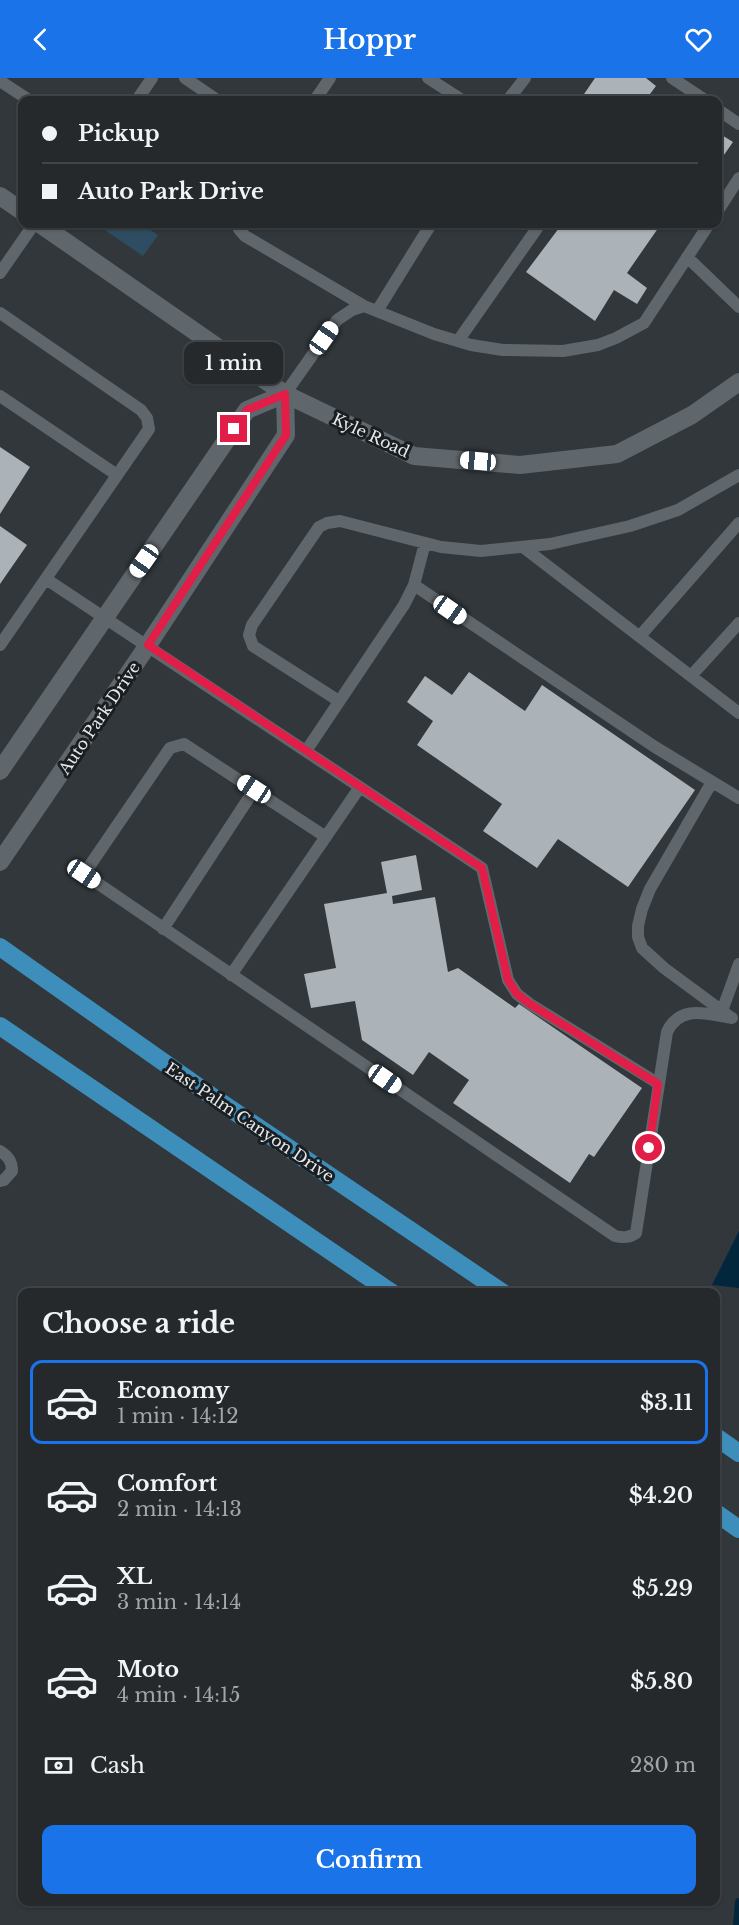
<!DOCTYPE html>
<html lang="en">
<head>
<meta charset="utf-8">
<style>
	:root { --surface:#25292c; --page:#313538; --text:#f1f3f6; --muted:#a3a6a9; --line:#424548; --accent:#1a73e8 }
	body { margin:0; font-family:"Libre Baskerville",serif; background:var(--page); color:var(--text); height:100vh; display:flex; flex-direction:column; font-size:22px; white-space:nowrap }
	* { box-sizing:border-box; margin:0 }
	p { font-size:20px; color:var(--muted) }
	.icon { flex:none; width:33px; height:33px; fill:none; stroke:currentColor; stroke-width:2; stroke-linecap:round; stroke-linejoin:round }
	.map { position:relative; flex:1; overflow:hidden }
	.drawer { position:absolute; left:18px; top:1210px; width:702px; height:618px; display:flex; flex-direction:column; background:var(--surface); border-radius:12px; box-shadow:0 2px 4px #0004,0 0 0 2px var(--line) }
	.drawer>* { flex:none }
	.banner { position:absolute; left:18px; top:18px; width:704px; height:132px; border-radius:12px; box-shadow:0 2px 4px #0004,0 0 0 2px var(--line); display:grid; align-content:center; height:132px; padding:0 24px; background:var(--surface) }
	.end { position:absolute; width:27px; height:27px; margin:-14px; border:8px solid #e11d48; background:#fff; box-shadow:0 0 0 3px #fff }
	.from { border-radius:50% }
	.bubble { position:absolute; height:42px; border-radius:12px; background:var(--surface); box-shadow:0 2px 4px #0004,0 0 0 2px var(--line); font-size:20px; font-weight:600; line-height:42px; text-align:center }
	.car { position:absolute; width:18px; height:36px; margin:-18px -9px; border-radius:8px; box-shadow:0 0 4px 2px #0007; background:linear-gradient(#fff 24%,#345 0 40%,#fff 0 76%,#345 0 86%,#fff 0) }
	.banner b { display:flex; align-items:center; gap:21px; height:57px; font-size:22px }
	.banner b+b { border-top:2px solid var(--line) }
	.banner i { width:15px; height:15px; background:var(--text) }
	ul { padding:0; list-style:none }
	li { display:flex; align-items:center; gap:18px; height:84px; margin:0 12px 9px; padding:0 12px; border:3px solid transparent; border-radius:12px }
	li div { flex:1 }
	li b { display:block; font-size:22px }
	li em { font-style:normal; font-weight:600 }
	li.active { border-color:var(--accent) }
	li>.icon { width:54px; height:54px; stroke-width:1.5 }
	h2 { padding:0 24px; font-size:27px; line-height:72px }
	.pay { display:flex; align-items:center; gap:15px; height:66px; padding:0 24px; font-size:22px }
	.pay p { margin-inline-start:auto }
	.primary-button { display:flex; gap:12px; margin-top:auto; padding:12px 24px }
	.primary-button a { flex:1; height:69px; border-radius:12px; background:var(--accent); color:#fff; font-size:24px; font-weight:600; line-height:69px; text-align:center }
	header { display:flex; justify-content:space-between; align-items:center; height:78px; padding:0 24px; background:var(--accent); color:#fff; font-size:27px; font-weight:600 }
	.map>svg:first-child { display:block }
</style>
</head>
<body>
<header><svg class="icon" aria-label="back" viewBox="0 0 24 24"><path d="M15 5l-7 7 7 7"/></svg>Hoppr<svg class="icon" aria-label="heart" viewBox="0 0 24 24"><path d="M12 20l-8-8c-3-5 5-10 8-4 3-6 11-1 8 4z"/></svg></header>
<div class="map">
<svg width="739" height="1847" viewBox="0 0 739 1847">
	<rect width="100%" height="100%" fill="#31373b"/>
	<path fill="#2f4d62" d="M 96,146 L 141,146 L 158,157 L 143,178 Z"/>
	<path fill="#02273c" d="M 739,1153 L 739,1210 L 712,1207 Z"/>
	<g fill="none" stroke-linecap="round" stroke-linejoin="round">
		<path stroke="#02273c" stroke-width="8" d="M 737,1847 L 739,1824"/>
	</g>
	<path fill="#abb2b8" d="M 595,0 L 646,0 L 656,8 L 647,20 L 652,22 L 580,22 Z
		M 717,54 L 733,64 L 717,87 Z
		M 562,146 L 661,146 L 627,195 L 647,210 L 637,226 L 614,212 L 595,243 L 526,194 Z
		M 0,369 L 30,389 L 0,436 Z
		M 0,448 L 27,467 L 0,506 Z
		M 469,594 L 525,633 L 542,607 L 695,712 L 628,809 L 558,761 L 537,790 L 483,753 L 502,726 L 417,667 L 433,643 L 407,624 L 425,598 L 452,617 Z
		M 416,777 L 422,812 L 392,818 L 393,826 L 435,819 L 448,894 L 458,890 L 515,930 L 519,926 L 642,1010 L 594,1079 L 589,1076 L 570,1105 L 453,1025 L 469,1002 L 429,974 L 413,997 L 362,962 L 355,923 L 311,930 L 304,896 L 336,890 L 324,826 L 387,815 L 381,784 Z"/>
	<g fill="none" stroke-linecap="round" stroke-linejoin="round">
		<path stroke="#60676c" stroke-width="12" d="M 185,0 L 217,22
			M 428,0 L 462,22
			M 672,0 L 705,22
			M 0,3 L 29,22
			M 137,22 L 152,0
			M 315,22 L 330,0
			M 508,22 L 525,0
			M 717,31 L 739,46
			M 717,134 L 739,100
			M 238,146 L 239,151 L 245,158 L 364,228 L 434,256 L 471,267 L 503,272 L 563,273 L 598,267 L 616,260 L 644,245 L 709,146
			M 687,179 L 739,229
			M 0,195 L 34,146
			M 377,233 L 431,146
			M 0,235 L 141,332 L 147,340 L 149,351 L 0,567
			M 458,263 L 540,146
			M 285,316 L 337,242 L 352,232 L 364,228
			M 0,318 L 117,397
			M 523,469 L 739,635
			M 46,501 L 482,790 L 508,902 L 517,916 L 530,926 L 659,1006
			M 414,507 L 655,669 L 739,720
			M 640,558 L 739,445
			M 691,598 L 739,545
			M 339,623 L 253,568 L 249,557 L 252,547 L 319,449 L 327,445 L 340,443 L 441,469 L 481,473 L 550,466 L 630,448 L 678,432 L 739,397
			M 306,673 L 404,527 L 414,507 L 425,465
			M 712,704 L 650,811 L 642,831 L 638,848 L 638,859 L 642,870 L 664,890 L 729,938
			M 326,759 L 184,666 L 170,670 L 84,796 L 615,1158 C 623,1160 629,1160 636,1155 L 667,954 C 680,926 707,936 732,940
			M 163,851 L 254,712
			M 231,897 L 360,709
			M 722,933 L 739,886
			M 0,1073 C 8,1078 12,1083 12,1093 L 4,1102 L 0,1103"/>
		<path stroke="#60676c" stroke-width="18" d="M 0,118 L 22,133
			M 40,146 L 285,316 L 414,378 L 520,387 L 617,376 L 692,337 L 739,304
			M 0,693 L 247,332 L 285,316 L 286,357 L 148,567 L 0,784"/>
		<path stroke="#3d8ebb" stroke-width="18" d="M 0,869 L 213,1019 L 503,1215
			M 0,948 L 392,1215
			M 716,1359 L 739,1375
			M 716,1435 L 739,1451"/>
	</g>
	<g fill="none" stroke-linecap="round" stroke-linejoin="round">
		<path stroke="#e11d48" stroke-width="8" d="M 234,351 L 247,332 L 285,316 L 286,357 L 148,567 L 482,790 L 508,902 L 517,916 L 530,926 L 658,1006 L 649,1070"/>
	</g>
	<g text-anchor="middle" stroke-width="6" stroke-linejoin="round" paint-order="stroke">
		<g font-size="16" fill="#e4e8eb" stroke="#1b1e20">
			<text transform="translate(371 357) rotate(25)" y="6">Kyle Road</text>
			<text transform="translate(99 640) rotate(-56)" y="6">Auto Park Drive</text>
			<text transform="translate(250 1044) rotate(34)" y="6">East Palm Canyon Drive</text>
		</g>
	</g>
</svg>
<i class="end from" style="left:649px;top:1070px"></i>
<i class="end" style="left:234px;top:351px"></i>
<div class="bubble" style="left:184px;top:264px;width:99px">1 min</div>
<i class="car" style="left:324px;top:260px;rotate:35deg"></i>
<i class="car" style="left:478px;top:383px;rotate:275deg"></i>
<i class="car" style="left:144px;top:483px;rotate:215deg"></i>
<i class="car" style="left:450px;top:532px;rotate:125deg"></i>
<i class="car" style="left:254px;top:711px;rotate:303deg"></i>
<i class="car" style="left:84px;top:796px;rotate:124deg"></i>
<i class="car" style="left:385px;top:1001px;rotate:125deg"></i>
<div class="banner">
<b><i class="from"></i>Pickup</b>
<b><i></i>Auto Park Drive</b>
</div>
<section class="drawer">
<h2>Choose a ride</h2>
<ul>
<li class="active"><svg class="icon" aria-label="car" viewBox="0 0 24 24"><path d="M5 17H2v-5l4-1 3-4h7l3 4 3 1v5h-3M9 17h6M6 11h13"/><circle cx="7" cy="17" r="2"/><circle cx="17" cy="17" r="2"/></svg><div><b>Economy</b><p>1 min · 14:12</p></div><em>$3.11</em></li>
<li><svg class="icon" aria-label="car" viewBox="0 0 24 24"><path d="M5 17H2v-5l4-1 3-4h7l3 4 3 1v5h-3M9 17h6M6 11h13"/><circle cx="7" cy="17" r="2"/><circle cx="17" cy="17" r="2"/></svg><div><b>Comfort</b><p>2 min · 14:13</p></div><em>$4.20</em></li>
<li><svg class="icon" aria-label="car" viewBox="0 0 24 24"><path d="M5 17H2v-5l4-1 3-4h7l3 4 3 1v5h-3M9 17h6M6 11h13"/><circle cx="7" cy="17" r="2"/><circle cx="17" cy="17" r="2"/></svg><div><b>XL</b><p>3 min · 14:14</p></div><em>$5.29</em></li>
<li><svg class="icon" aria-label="car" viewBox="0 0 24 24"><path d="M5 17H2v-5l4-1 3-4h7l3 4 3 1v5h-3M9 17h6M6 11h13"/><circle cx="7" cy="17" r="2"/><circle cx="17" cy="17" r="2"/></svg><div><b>Moto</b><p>4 min · 14:15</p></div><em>$5.80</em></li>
</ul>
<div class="pay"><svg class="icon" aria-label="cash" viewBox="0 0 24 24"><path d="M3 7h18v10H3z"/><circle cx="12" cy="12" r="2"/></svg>Cash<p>280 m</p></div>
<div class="primary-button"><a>Confirm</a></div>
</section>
</div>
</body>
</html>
